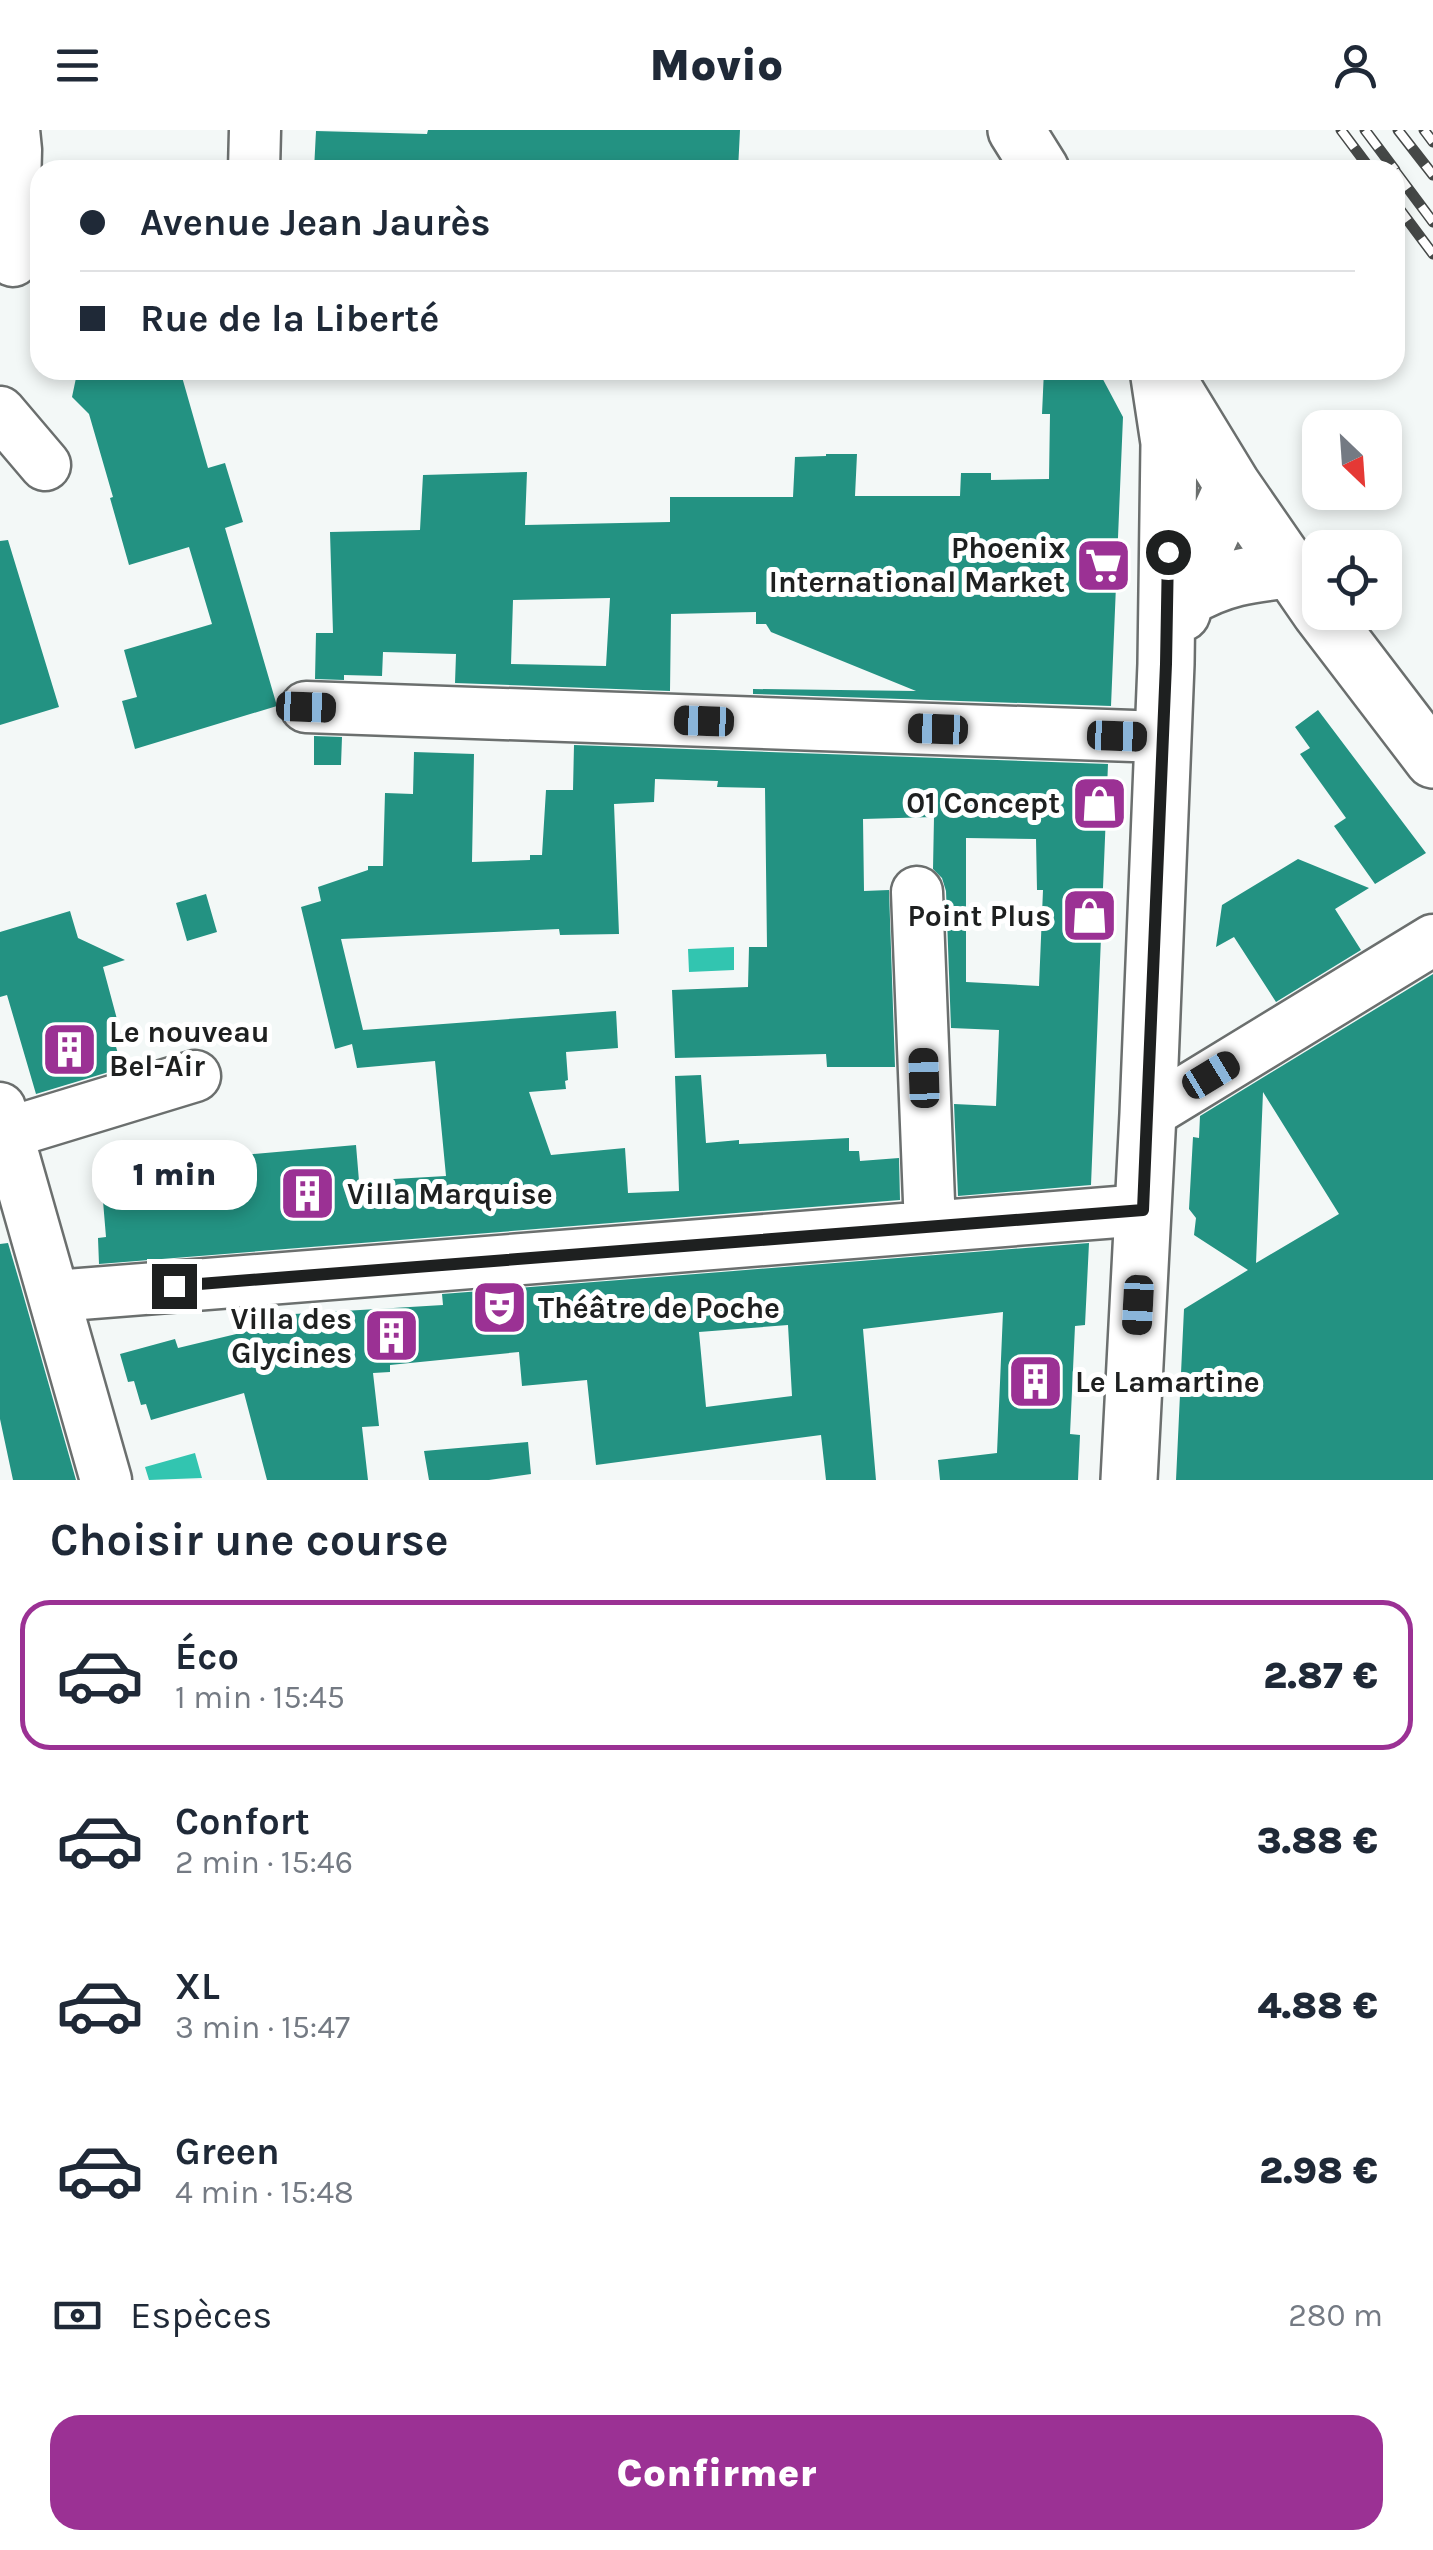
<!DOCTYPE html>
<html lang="fr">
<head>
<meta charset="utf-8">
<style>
	:root { --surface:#fff; --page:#f2f2f3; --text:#1f2937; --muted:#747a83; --line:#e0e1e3; --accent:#9b3194 }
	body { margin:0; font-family:Karla,sans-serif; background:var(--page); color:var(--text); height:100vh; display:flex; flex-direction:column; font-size:38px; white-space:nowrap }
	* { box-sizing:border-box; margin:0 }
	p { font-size:32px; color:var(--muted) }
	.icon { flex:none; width:55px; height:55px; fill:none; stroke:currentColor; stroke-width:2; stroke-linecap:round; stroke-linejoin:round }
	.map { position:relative; height:1350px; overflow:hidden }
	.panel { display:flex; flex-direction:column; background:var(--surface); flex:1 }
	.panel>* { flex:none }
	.banner { position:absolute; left:30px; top:30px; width:1375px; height:220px; border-radius:30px; box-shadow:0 5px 15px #0003; display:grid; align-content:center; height:220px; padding:0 50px; background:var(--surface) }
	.needle { width:65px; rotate:155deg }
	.controls { position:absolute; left:1302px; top:280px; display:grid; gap:20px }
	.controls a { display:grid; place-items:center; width:100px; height:100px; border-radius:20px; background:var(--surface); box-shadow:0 5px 15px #0003; font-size:50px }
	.end { position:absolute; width:45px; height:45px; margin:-22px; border:12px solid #1e2020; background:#fff; box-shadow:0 0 0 5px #fff }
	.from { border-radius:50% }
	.bubble { position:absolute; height:70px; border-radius:30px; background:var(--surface); box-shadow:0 5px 15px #0003; font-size:32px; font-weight:800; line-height:70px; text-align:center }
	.car { position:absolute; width:30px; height:60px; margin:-30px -15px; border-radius:12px; box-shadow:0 0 8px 2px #0007; background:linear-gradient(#222 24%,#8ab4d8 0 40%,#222 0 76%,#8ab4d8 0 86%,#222 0) }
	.banner b { display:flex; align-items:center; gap:35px; height:95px; font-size:38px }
	.banner b+b { border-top:2px solid var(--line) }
	.banner i { width:25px; height:25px; background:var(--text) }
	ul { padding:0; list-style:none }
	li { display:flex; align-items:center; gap:30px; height:150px; margin:0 20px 15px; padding:0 30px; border:5px solid transparent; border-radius:30px }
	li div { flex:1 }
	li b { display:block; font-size:38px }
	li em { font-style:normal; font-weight:800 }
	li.active { border-color:var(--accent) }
	li>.icon { width:90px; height:90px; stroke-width:1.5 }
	h2 { padding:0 50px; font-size:45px; line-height:120px }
	.pay { display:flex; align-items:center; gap:25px; height:110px; padding:0 50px; font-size:38px }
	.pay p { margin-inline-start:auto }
	.cta { display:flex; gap:20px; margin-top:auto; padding:20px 50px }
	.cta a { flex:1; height:115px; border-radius:30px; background:var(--accent); color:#fff; font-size:40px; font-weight:800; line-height:115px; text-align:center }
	header { display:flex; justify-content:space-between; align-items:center; height:130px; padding:0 50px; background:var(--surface); font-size:45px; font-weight:800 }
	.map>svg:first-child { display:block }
</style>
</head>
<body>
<header><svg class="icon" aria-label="menu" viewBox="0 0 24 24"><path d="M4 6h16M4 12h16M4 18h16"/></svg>Movio<svg class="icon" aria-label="person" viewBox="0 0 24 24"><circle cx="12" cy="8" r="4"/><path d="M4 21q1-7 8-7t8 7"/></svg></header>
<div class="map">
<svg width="1433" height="1350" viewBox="0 0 1433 1350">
	<rect width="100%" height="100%" fill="#f3f8f7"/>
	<path fill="#32c5b0" d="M 734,817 L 734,840 L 689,842 L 688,819 Z
		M 195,1323 L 202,1348 L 149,1350 L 145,1337 Z"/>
	<path fill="#239282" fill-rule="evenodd" d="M 428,0 L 740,0 L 738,40 L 314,40 L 316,1 L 427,4 Z
		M 104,240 L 180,240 L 208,338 L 225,333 L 243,392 L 225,398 L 277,576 L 135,619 L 122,571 L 137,567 L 124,520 L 212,494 L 189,417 L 129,435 L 110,368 L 113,367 L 89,284 L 72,267 L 76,248 Z
		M 1044,240 L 1098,240 L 1123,287 L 1111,576 L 753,564 L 753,559 L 916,561 L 771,502 L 766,494 L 756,494 L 756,482 L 671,484 L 670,561 L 455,553 L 456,524 L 383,522 L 382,546 L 344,545 L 344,550 L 315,549 L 316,503 L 333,503 L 330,402 L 420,400 L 423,345 L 527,342 L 525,395 L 670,392 L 670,367 L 793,367 L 795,327 L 826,326 L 826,324 L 857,324 L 855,366 L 960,366 L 961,343 L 991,343 L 991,350 L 1049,349 L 1050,284 L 1042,284 ZM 610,468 L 606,536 L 511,534 L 513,470 Z
		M 8,410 L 59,577 L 0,595 L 0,411 Z
		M 1318,580 L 1426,723 L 1375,754 L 1334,696 L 1346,688 L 1300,624 L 1310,618 L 1295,597 Z
		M 314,606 L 342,607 L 341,635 L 314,635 Z
		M 574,615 L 1108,634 L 1091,1055 L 958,1066 L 954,974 L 996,976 L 999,900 L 951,898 L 946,761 L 942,748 L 933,739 L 934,687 L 863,689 L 864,761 L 889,760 L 895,937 L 827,937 L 826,924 L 675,928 L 672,860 L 748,857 L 749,817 L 767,817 L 765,658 L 717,657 L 718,651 L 655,649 L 654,672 L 614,674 L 619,804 L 560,805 L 559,799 L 341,809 L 363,900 L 616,881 L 618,918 L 566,922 L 568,950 L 565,951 L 566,959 L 529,962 L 551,1025 L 625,1018 L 628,1063 L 679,1061 L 675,946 L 701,945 L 706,1013 L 739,1010 L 739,1014 L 849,1008 L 849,1021 L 859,1021 L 860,1031 L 899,1028 L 900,1070 L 99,1134 L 98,1108 L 106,1107 L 103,1071 L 175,1068 L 177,1078 L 245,1071 L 242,1025 L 356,1015 L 359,1051 L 446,1046 L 435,931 L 357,938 L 352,914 L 335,919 L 301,777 L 321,771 L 318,757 L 368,740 L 368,736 L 383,736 L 385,663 L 413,664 L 414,622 L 474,624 L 472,732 L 530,730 L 530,725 L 542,725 L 546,660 L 573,660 ZM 966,708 L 1036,709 L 1037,760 L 1043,760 L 1039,856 L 966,852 Z
		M 1298,729 L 1369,758 L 1335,779 L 1361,820 L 1276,872 L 1234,807 L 1216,817 L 1222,775 Z
		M 206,764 L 217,802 L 187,811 L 176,773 Z
		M 70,781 L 78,808 L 125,830 L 103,837 L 121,904 L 113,906 L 122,938 L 36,964 L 7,865 L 0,867 L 0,802 Z
		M 1433,844 L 1433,1350 L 1176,1350 L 1184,1179 L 1248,1140 L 1194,1105 L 1196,1088 L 1189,1079 L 1193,1007 L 1199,1008 L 1200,986 ZM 1263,962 L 1339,1084 L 1256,1133 Z
		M 8,1113 L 21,1157 L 76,1350 L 13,1350 L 0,1289 L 0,1114 Z
		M 1089,1113 L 1085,1195 L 1075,1196 L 1070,1304 L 1080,1305 L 1078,1350 L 940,1350 L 938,1330 L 997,1323 L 1003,1182 L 863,1199 L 876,1350 L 826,1350 L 821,1305 L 596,1335 L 587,1250 L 522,1256 L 519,1222 L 390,1235 L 390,1242 L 373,1243 L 379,1296 L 362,1297 L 368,1350 L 267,1350 L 244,1263 L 151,1290 L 146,1274 L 141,1275 L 134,1251 L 128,1252 L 120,1224 L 175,1209 L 178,1218 L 294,1190 L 294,1184 L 443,1175 L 442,1164 ZM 788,1195 L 792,1266 L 706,1277 L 699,1202 Z
		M 528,1312 L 531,1344 L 489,1350 L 429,1350 L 424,1321 Z"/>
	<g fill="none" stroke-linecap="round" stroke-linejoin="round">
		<defs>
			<path id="minor" d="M 254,40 L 255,0
				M 13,131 L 16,20 L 14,0
				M 0,282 L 45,335
				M 306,577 L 1162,607
				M 917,762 L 930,1097
				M 0,978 L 106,1350
				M 1148,984 L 1433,810
				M 8,1003 L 195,946
				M 55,1166 L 1143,1080"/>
			<path id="major" d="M 1016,0 L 1041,40
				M 1169,251 L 1233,356 L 1320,482
				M 1186,469 C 1221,448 1250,444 1290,440
				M 1320,482 L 1433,630
				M 1182,483 L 1199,430 L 1233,356
				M 1129,1350 L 1148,984 L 1166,534 L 1169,313 L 1158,240"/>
		</defs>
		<use href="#minor" stroke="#6b6f6e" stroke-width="55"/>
		<use href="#major" stroke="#6b6f6e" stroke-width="60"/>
		<use href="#minor" stroke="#fff" stroke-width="50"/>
		<use href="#major" stroke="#fff" stroke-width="55"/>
		<defs>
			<path id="rail" d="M 1341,0 L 1371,40
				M 1365,0 L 1395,40
				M 1398,0 L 1433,45
				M 1424,0 L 1433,12
				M 1395,41 L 1433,92
				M 1395,73 L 1433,124"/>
		</defs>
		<use href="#rail" stroke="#454847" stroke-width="11"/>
		<use href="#rail" stroke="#fff" stroke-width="8" stroke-dasharray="22" stroke-linecap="butt"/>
	</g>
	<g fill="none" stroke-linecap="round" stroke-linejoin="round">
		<path stroke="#1e2020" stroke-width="12" d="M 174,1156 L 1143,1080 L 1166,534 L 1168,422"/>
	</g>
	<defs>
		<symbol id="supermarket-square" viewBox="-11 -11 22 22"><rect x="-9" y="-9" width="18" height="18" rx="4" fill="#9b3194" stroke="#fff"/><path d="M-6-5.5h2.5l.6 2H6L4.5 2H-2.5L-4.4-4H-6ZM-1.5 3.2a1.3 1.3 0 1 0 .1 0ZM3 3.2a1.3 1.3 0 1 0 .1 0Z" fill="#fff"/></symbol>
		<symbol id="shop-square" viewBox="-11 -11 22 22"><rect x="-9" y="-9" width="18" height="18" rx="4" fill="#9b3194" stroke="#fff"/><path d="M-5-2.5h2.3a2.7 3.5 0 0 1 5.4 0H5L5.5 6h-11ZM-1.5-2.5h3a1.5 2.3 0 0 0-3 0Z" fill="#fff"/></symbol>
		<symbol id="building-square" viewBox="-11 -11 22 22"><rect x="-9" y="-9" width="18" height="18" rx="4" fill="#9b3194" stroke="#fff"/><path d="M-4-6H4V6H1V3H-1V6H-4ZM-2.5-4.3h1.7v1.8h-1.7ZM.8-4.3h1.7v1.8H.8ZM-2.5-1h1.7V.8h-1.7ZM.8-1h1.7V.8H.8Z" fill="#fff"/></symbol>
		<symbol id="theatre-square" viewBox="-11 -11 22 22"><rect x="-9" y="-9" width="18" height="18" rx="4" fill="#9b3194" stroke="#fff"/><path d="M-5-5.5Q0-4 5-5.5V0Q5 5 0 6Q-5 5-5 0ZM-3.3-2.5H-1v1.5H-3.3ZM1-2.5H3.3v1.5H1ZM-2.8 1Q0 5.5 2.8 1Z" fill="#fff"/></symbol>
	</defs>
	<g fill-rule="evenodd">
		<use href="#supermarket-square" x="1072" y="404" width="63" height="63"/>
		<use href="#shop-square" x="1068" y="642" width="63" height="63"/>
		<use href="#shop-square" x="1058" y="754" width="63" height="63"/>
		<use href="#building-square" x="38" y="888" width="63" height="63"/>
		<use href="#building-square" x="276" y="1032" width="63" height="63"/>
		<use href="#theatre-square" x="468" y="1146" width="63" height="63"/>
		<use href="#building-square" x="360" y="1174" width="63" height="63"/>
		<use href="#building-square" x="1004" y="1220" width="63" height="63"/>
	</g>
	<g text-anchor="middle" stroke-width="10" stroke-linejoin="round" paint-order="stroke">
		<g font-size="30" font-weight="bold" fill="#1e2020" stroke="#fff" text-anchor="end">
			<text x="1065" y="428">Phoenix<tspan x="1065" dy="34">International Market</tspan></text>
			<text x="1060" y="683">01 Concept</text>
			<text x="1051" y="796">Point Plus</text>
			<text x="109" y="912" text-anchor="start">Le nouveau<tspan x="109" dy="34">Bel-Air</tspan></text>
			<text x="347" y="1074" text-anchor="start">Villa Marquise</text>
			<text x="538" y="1188" text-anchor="start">Théâtre de Poche</text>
			<text x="352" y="1199">Villa des<tspan x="352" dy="34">Glycines</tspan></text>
			<text x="1075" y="1262" text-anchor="start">Le Lamartine</text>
		</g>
	</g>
</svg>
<div class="controls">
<a><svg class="needle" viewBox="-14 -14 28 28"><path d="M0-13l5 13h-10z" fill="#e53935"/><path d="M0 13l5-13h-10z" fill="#747a83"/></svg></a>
<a><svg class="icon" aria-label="locate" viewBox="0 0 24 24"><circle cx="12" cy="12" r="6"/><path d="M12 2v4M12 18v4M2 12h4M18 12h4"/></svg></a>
</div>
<i class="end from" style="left:1168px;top:422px"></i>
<i class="end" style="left:174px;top:1156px"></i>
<div class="bubble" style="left:92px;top:1010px;width:165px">1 min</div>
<i class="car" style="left:306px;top:577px;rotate:92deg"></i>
<i class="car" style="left:704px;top:591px;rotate:272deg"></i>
<i class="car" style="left:938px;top:599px;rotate:272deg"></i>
<i class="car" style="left:1117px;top:606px;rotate:92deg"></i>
<i class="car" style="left:1211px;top:945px;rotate:59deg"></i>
<i class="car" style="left:924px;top:948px;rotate:358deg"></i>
<i class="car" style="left:1138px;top:1175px;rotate:183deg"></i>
<div class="banner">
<b><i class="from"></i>Avenue Jean Jaurès</b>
<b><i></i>Rue de la Liberté</b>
</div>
</div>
<section class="panel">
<h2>Choisir une course</h2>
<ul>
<li class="active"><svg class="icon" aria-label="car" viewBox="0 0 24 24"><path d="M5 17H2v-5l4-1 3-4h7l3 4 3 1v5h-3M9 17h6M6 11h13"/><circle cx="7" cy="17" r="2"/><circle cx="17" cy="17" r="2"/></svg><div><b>Éco</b><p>1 min · 15:45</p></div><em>2.87 €</em></li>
<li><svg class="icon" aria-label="car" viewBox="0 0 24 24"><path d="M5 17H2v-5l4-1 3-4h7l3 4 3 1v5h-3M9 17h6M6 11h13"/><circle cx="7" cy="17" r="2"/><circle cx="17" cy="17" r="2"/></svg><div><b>Confort</b><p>2 min · 15:46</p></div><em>3.88 €</em></li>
<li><svg class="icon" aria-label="car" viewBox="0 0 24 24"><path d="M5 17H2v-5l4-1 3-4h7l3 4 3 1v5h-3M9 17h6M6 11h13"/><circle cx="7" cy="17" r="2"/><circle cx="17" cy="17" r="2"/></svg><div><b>XL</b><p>3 min · 15:47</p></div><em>4.88 €</em></li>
<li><svg class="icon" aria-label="car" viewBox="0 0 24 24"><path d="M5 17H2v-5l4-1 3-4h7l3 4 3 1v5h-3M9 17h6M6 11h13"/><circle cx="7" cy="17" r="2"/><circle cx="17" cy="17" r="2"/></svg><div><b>Green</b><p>4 min · 15:48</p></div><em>2.98 €</em></li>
</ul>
<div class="pay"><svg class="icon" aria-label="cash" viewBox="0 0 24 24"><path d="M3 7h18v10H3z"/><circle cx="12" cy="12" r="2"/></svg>Espèces<p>280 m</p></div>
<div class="cta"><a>Confirmer</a></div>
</section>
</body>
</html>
